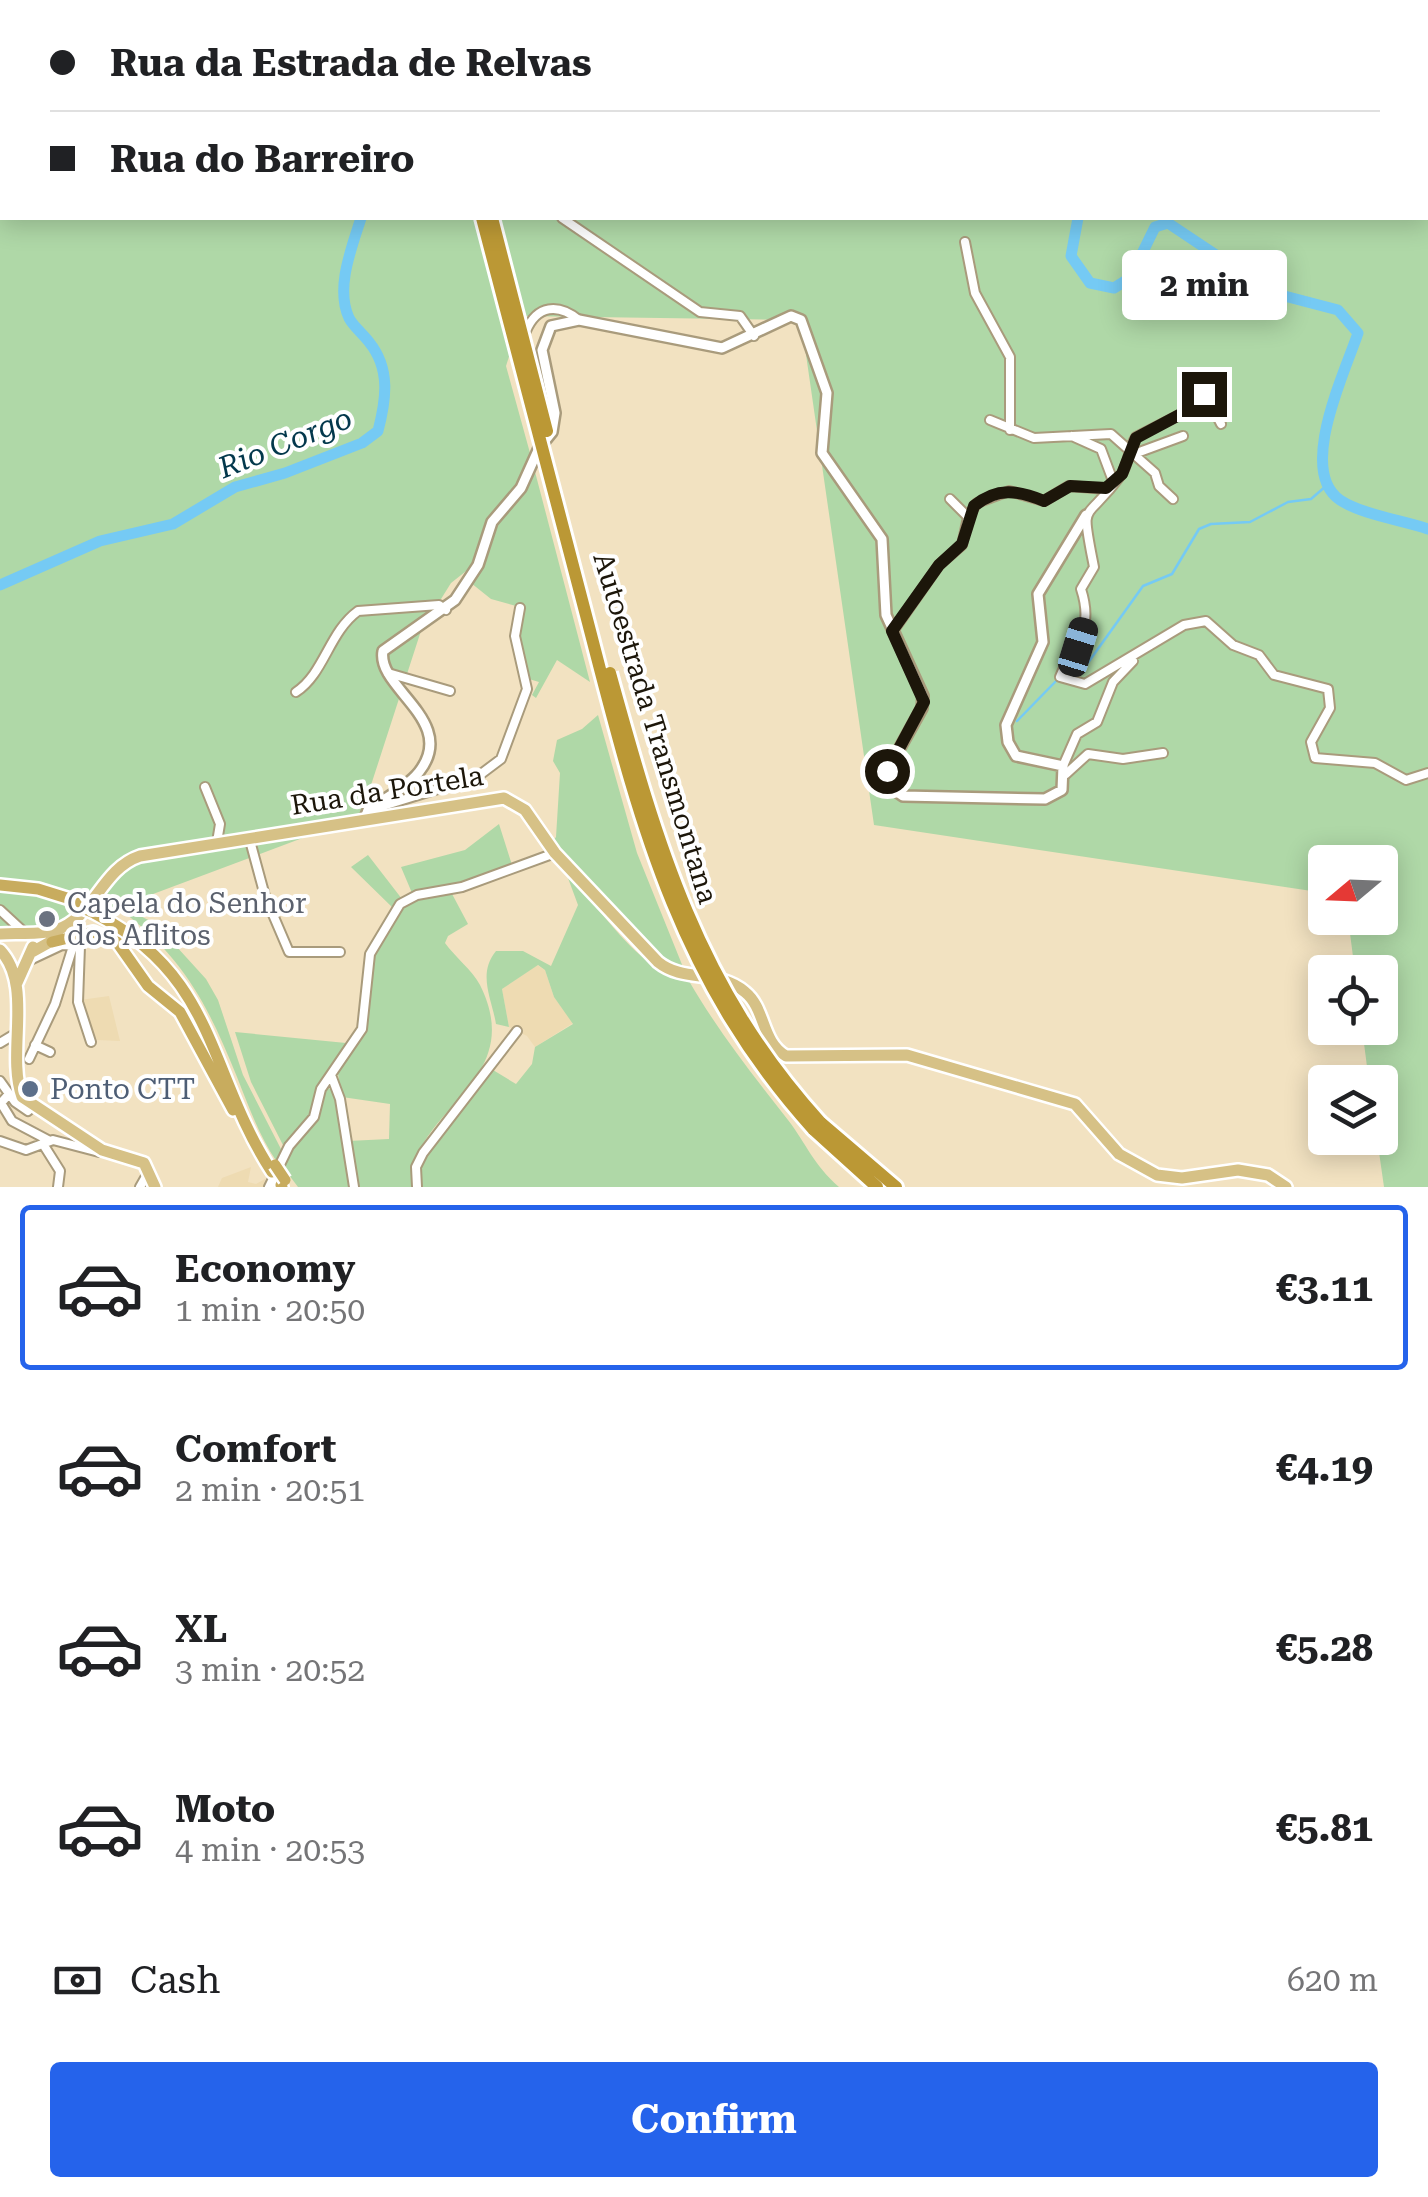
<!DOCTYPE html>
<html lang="en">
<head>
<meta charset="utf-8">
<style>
	:root { --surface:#fff; --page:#f6f6f6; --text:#202124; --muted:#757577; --line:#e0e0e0; --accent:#2563eb }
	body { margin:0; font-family:"Roboto Serif",serif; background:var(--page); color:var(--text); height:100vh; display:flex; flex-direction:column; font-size:38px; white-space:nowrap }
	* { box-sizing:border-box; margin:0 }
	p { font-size:32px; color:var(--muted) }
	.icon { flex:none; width:55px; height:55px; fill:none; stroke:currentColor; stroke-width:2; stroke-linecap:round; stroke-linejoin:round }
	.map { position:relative; height:1187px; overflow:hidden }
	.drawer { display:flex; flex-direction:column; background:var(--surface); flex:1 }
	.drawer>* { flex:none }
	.banner { position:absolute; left:0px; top:0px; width:1430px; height:220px; box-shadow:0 5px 25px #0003; display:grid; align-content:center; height:220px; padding:0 50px; background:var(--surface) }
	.needle { width:65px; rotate:251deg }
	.controls { position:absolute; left:1308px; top:845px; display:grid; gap:20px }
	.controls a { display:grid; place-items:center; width:90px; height:90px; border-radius:10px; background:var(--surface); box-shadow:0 5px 25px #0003; font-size:50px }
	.end { position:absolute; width:45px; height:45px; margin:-22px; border:12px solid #1c160a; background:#fff; box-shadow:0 0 0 5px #fff }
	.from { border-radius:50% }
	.bubble { position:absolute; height:70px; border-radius:10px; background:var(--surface); box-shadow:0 5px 25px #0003; font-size:32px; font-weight:700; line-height:70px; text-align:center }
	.car { position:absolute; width:30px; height:60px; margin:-30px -15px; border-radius:12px; box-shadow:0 0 8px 2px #0007; background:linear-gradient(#222 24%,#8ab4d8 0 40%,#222 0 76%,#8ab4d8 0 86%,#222 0) }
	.banner b { display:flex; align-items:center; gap:35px; height:95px; font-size:38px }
	.banner b+b { border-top:2px solid var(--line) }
	.banner i { width:25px; height:25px; background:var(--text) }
	ul { padding:18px 0 0; list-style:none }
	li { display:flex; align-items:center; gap:30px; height:165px; margin:0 20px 15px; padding:0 30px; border:5px solid transparent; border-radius:10px }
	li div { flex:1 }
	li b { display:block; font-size:38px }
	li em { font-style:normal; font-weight:700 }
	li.active { border-color:var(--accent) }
	li>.icon { width:90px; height:90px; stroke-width:1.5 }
	.pay { display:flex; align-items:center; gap:25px; height:110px; padding:0 50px; font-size:38px }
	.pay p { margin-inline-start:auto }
	.action { display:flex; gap:20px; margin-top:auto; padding:20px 50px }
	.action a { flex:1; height:115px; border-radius:10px; background:var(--accent); color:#fff; font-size:40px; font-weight:700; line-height:115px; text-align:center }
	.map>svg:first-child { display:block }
</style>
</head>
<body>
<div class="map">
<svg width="1428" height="1187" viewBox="0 0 1428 1187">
	<rect width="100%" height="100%" fill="#f2e2c1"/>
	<path fill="#eedbb2" d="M 537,965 L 545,970 L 554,997 L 573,1023 L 535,1047 L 527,1036 L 509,1027 L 502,989 Z
		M 109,996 L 120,1041 L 97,1040 L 80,1000 Z
		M 251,1167 L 248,1182 L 256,1184 L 265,1179 L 264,1187 L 218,1187 L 222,1178 Z"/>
	<path fill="#afd8a7" d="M 0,0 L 1428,0 L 1428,9 L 1428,2 L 2,2 L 2,218 L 1428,218 L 1428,137 L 1428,1187 L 1384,1187 L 1377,1138 L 1380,1082 L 1369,1082 L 1362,1028 L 1380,1028 L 1380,972 L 1355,972 L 1348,918 L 1380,918 L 1380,862 L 1325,862 L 1325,893 L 874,825 L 801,320 L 522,316 L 506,366 L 530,453 L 516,487 L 488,517 L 470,568 L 451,583 L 441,599 L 430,603 L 361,816 L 121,906 L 156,924 L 206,979 L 218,1000 L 243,1075 L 282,1151 L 277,1162 C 259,1136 249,1107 237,1077 C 207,1003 183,956 117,907 L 49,933 L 0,934 Z
		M 534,468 L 590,682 L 557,660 L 536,698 L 532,695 L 539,682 L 529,679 L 519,638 L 523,608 L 491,599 L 471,583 L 494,526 L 525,490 Z
		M 598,715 L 637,853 L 685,972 L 664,963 L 552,842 L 556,837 L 560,773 L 553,761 L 557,740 L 582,729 Z
		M 499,824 L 512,865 L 458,886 L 412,893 L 401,867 L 465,850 Z
		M 368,855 L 402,899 L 393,908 L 351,867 Z
		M 565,870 C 600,906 636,971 689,981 C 718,1031 752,1074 788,1120 C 807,1145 813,1164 839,1187 L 420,1187 L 420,1167 L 426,1154 L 483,1077 L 493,1070 L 516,1084 L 532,1064 L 535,1047 L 573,1024 L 554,997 L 545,970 L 538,965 L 502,989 L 509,1027 L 496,1024 C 492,999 477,974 496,951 L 523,951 L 551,966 L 578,905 Z
		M 451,892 L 468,924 L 448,936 L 445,943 C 455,957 472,970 480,985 C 530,1085 406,1110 413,1187 L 357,1187 L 348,1141 L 389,1139 L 390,1104 L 342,1097 L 338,1074 L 366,1026 L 371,959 L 399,909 L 411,899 Z
		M 235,1032 L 346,1043 L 317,1086 L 309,1119 L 284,1147 L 251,1082 Z
		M 325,1087 L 333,1090 L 351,1187 L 298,1187 L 283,1167 L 295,1145 L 318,1119 Z"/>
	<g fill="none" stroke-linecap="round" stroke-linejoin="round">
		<path stroke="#75caf4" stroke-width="2.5" d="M 1063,673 L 1085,667 L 1143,586 L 1172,574 L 1199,529 L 1211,524 L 1250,522 L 1288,502 L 1311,499 L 1326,486
			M 1017,721 L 1058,679"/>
		<path stroke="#75caf4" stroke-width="11" d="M 715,2 L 715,0
			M 1171,2 L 1172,0
			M 1078,218 L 1071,256 L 1090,283 L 1114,288 L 1130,278 L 1155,227 L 1168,223 L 1273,293 L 1338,310 L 1358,333 C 1345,372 1297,471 1340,500 C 1363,515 1402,520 1428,529
			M 0,585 L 100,541 L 173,524 L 235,487 L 285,473 L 362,443 L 378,431 C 386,400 391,369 369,342 C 363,334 353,326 349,318 C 335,288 352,247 361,218"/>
		<defs>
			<path id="minor" d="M 562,218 L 700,312 L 740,316 L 754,336
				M 965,242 L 975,293 L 1010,357 L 1010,430
				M 526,331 C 537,305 558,303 579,320
				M 990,420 L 1034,438 L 1111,434 L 1155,473 L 1159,486 L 1173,499
				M 1221,424 L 1207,396 L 1199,394 L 1181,414 L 1136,437 C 1128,449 1129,464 1121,475 C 1084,526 1080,496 1094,567 L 1081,589 C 1095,632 1073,643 1060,677 L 1085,684 L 1184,625 L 1206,621 L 1233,645 L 1259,655 L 1274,675 L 1328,689 L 1330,708 L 1311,742 L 1315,758 L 1375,763 L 1406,780 L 1428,773
				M 1072,436 L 1101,449 L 1113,481
				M 1134,454 L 1183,436
				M 950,499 L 968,517
				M 893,631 L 939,565 L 962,545 L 968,517 L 977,503 L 1009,491 L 1044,501 L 1069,486 L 1106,489
				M 388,673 L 450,691
				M 296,692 C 324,674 329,632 358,611 L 439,605 L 446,610
				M 1063,766 L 1077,734 L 1097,722 L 1113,682 L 1133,661
				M 1066,774 L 1088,754 L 1123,759 L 1163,753
				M 205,787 L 220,824 L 217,842
				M 373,809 L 477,777 L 501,759 L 527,689 L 515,636 L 520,608
				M 249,837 L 265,896 L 289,952 L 340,952
				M 0,910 L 26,934
				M 28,961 L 62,945 L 80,946 L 78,1002 L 91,1042
				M 0,1043 L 15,1034
				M 35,1045 L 50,1052
				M 29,1059 L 55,1004 L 74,943
				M 331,1075 L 340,1099 L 354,1187
				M 0,1081 L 15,1102 L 28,1111 L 32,1107
				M 9,1094 L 1,1103 L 12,1121 L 48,1140
				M 0,1141 L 26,1150 L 53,1140 L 99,1152
				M 43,1144 L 60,1171 L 58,1187
				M 140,1187 L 148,1173
				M 269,1187 L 289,1146 L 314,1117 L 321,1089 L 362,1029 L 370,954 L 400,904 L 417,895 L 462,887 L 555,853
				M 417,1187 L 416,1167 L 423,1153 L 517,1031"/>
			<path id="tertiary" d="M 365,818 L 368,810 C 384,799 407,787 419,772 C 459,721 376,688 383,651 L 455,600 L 478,565 L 492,522 L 521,488 L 539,448 L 552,432 L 555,413 L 542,350 L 551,326 L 579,320 L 722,348 L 791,316 L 801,320 L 827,393 L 822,453 L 882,539 L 886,615 L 923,696 L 922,708 L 886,773 L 890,787 L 903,796 L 1045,799 L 1062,790 L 1063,766 L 1016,756 L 1008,742 L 1006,725 L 1043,642 L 1038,594 L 1086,515"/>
			<path id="primary" d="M 0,934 C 19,932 37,936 56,930 C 94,918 101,869 140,856 L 504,798 L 525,810 L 555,853 L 658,962 C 684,983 718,969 745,992 C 766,1009 761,1042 786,1056 L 907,1055 L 1075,1104 L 1119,1154 L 1157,1175 L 1182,1178 L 1238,1170 L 1268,1175 L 1286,1187
				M 0,950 C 34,986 6,1052 22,1097 L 102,1150 L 144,1163 L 155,1187
				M 32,952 L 59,937
				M 16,985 L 33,947"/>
			<path id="trunk" d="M 0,885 L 38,889 L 83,903
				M 94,913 C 218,977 206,1070 272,1172
				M 52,942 L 93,932 L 117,942 L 148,986 L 180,1012 L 233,1110
				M 281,1185 L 282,1187"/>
			<path id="motorway" d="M 425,0 L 425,2
				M 436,0 L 436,2
				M 820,1122 L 896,1187
				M 813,1129 L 877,1187"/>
		</defs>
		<use href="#minor" stroke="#a99b7c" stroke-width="12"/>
		<use href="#tertiary" stroke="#a99b7c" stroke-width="14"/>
		<use href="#primary" stroke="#fff" stroke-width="16"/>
		<use href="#trunk" stroke="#fff" stroke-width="16"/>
		<use href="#motorway" stroke="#fff" stroke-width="18"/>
		<use href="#minor" stroke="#fff" stroke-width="8"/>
		<use href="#tertiary" stroke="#fff" stroke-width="9"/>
		<use href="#primary" stroke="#d6c186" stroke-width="11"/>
		<use href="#trunk" stroke="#c8ac5e" stroke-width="11"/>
		<use href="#motorway" stroke="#bb9835" stroke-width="12"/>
		<defs>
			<path id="trunk-bridge" d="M 80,907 L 94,913
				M 275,1165 L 285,1180"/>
			<path id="motorway-bridge" d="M 482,218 C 515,345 549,472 582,600 C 635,801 669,969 813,1129
				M 492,218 L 547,431
				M 610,673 C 658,846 697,986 820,1122"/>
		</defs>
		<use href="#trunk-bridge" stroke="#fff" stroke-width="16" stroke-linecap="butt"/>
		<use href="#motorway-bridge" stroke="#fff" stroke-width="18" stroke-linecap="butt"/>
		<use href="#trunk-bridge" stroke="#c8ac5e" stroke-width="11"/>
		<use href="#motorway-bridge" stroke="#bb9835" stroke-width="12"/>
	</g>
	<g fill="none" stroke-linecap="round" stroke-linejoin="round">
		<path stroke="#1c160a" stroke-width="12" d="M 887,771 L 924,702 L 892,631 L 939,565 L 962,544 L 974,506 C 997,487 1018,490 1044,501 L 1070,486 L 1106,488 L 1122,474 L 1136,438 L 1181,414 L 1198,394 L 1204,394"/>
	</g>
	<circle fill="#6b7280" stroke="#fff" stroke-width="4" cx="47" cy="919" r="10"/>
	<circle fill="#5c6f8a" stroke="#fff" stroke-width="4" cx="30" cy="1089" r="10"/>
	<g text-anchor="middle" stroke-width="8" stroke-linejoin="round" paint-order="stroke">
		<g font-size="28" fill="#1c160a" stroke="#fff">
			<text transform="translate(656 728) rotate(73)" y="10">Autoestrada Transmontana</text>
			<text transform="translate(387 790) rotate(-9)" y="10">Rua da Portela</text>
		</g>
		<g font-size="28" fill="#5b616d" stroke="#fff" text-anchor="start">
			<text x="67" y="913">Capela do Senhor<tspan x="67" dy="32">dos Aflitos</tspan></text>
		</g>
		<g font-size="28" fill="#4e5e75" stroke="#fff" text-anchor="start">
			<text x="50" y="1099">Ponto CTT</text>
		</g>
		<g font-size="30" font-style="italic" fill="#03384c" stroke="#fff">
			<text transform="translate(285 443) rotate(-22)" y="10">Rio Corgo</text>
		</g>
	</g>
</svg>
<div class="controls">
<a><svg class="needle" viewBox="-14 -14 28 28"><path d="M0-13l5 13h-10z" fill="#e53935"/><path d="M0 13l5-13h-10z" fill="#757577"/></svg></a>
<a><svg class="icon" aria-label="locate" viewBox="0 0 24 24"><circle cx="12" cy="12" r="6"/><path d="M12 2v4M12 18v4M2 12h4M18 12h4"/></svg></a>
<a><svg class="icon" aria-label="layers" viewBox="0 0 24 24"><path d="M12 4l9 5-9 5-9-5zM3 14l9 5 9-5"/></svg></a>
</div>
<i class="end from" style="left:887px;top:771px"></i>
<i class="end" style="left:1204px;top:394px"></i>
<div class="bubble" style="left:1122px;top:250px;width:165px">2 min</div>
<i class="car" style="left:1078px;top:647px;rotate:17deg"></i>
<div class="banner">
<b><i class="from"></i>Rua da Estrada de Relvas</b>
<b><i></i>Rua do Barreiro</b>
</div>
</div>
<section class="drawer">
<ul>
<li class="active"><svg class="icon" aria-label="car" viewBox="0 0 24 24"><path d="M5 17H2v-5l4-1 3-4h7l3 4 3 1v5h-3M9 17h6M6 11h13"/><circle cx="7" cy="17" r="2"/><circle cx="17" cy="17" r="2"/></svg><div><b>Economy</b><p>1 min · 20:50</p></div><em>€3.11</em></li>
<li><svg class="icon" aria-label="car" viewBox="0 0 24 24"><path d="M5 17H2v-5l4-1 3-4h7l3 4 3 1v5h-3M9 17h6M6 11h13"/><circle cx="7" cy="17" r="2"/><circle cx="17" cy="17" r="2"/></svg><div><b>Comfort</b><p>2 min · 20:51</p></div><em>€4.19</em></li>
<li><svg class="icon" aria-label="car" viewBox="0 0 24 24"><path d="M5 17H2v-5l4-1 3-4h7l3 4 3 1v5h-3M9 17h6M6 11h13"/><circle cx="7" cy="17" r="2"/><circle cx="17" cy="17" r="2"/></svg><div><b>XL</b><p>3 min · 20:52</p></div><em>€5.28</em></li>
<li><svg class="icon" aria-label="car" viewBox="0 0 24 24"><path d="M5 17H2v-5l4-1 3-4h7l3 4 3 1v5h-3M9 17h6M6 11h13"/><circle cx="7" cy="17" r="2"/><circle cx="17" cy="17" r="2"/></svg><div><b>Moto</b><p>4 min · 20:53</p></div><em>€5.81</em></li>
</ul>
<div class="pay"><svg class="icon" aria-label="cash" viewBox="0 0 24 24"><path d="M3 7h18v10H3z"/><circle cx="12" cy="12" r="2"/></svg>Cash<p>620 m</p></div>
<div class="action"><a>Confirm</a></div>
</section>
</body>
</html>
